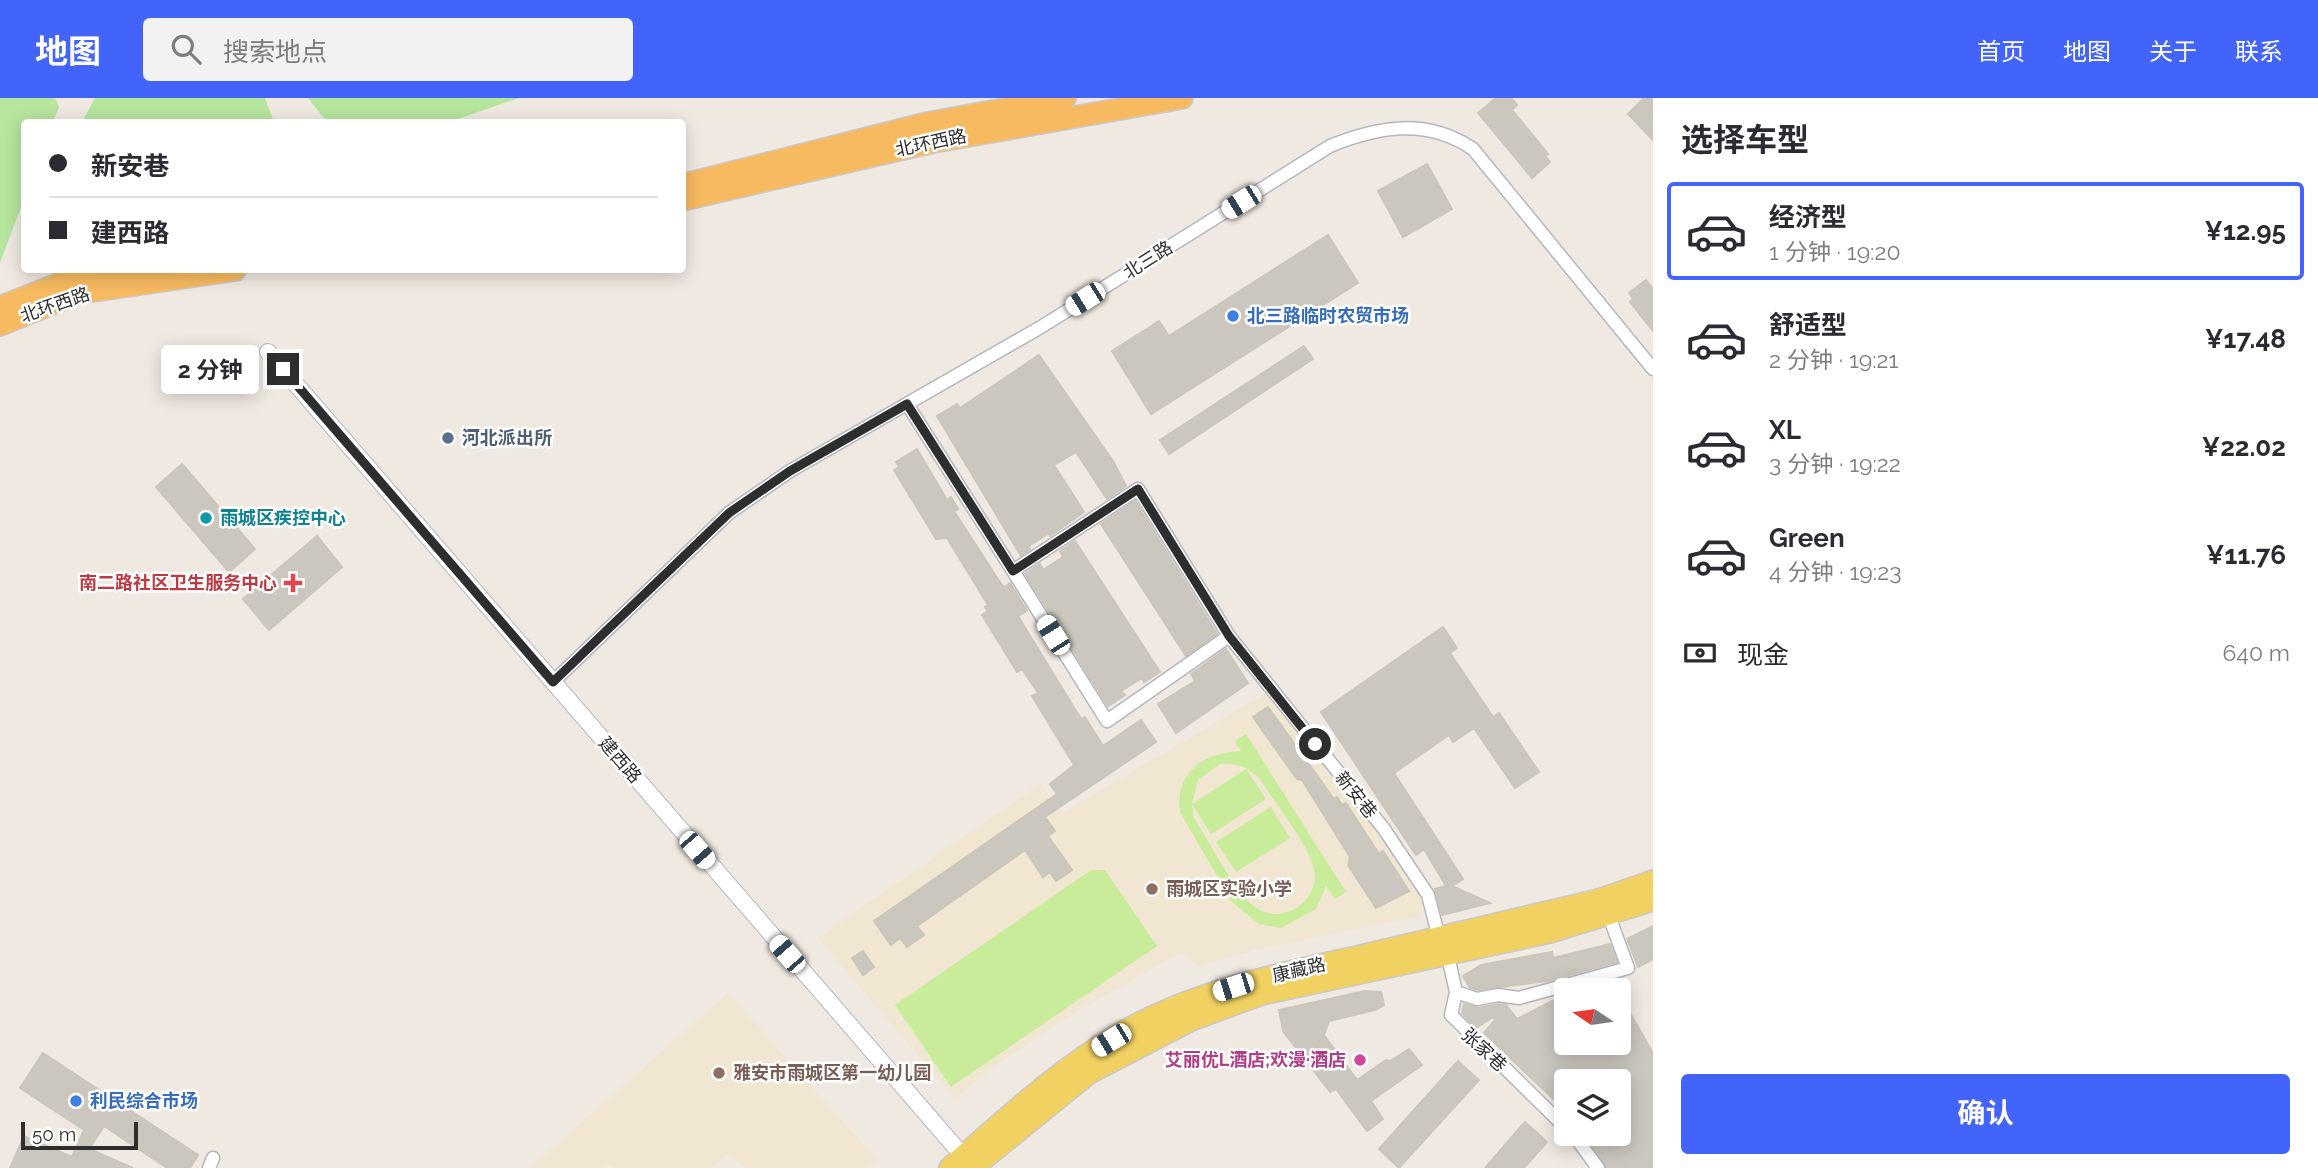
<!DOCTYPE html>
<html lang="zh">
<head>
<meta charset="utf-8">
<style>
	:root { --surface:#fff; --page:#f2f2f3; --text:#2b2b33; --muted:#7c7c81; --line:#e1e1e2; --accent:#4264fb }
	body { margin:0; font-family:Raleway,"Noto Sans SC",sans-serif; background:var(--page); color:var(--text); height:100vh; display:flex; flex-direction:column; font-size:26px; white-space:nowrap }
	* { box-sizing:border-box; margin:0 }
	p { font-size:23px; color:var(--muted) }
	.icon { flex:none; width:38px; height:38px; fill:none; stroke:currentColor; stroke-width:2; stroke-linecap:round; stroke-linejoin:round }
	.map { position:relative; flex:1; overflow:hidden }
	.panel { display:flex; flex-direction:column; background:var(--surface); width:665px }
	.panel>* { flex:none }
	.hud { position:absolute; left:21px; top:21px; width:665px; height:154px; border-radius:7px; box-shadow:0 4px 18px #0003; display:grid; align-content:center; height:154px; padding:0 28px; background:var(--surface) }
	.needle { width:46px; rotate:283deg }
	.tools { position:absolute; left:1554px; top:880px; display:grid; gap:14px }
	.tools a { display:grid; place-items:center; width:77px; height:77px; border-radius:7px; background:var(--surface); box-shadow:0 4px 18px #0003; font-size:35px }
	.scale { position:absolute; left:21px; bottom:18px; width:117px; box-sizing:border-box; padding-left:7px; border:4px solid #2e2e2e; border-top:0; font-size:19px; line-height:24px; white-space:nowrap; color:#2e2e2e; -webkit-text-stroke:5px #fff; paint-order:stroke }
	.end { position:absolute; width:32px; height:32px; margin:-16px; border:9px solid #2e2e2e; background:#fff; box-shadow:0 0 0 4px #fff }
	.from { border-radius:50% }
	.bubble { position:absolute; height:49px; border-radius:7px; background:var(--surface); box-shadow:0 4px 18px #0003; font-size:23px; font-weight:700; line-height:49px; text-align:center }
	.car { position:absolute; width:21px; height:42px; margin:-21px -10px; border-radius:9px; box-shadow:0 0 5px 2px #0007; background:linear-gradient(#fff 24%,#345 0 40%,#fff 0 76%,#345 0 86%,#fff 0) }
	.hud b { display:flex; align-items:center; gap:24px; height:66px; font-size:26px }
	.hud b+b { border-top:2px solid var(--line) }
	.hud i { width:18px; height:18px; background:var(--text) }
	ul { padding:0; list-style:none }
	li { display:flex; align-items:center; gap:21px; height:98px; margin:0 14px 10px; padding:0 14px; border:4px solid transparent; border-radius:7px }
	li div { flex:1 }
	li b { display:block; font-size:26px }
	li em { font-style:normal; font-weight:700 }
	li.active { border-color:var(--accent) }
	li>.icon { width:63px; height:63px; stroke-width:1.5 }
	h2 { padding:0 28px; font-size:32px; line-height:84px }
	.pay { display:flex; align-items:center; gap:18px; height:77px; padding:0 28px; font-size:26px }
	.pay p { margin-inline-start:auto }
	.button { display:flex; gap:14px; margin-top:auto; padding:14px 28px }
	.button a { flex:1; height:80px; border-radius:7px; background:var(--accent); color:#fff; font-size:28px; font-weight:700; line-height:80px; text-align:center }
	header { display:flex; align-items:center; gap:42px; box-sizing:border-box; height:98px; padding:0 35px; background:var(--accent); color:#fff }
	header strong { font-size:33px }
	nav { display:flex; gap:38px; margin-inline-start:auto; font-size:24px }
	.search { width:490px; height:63px; background:var(--page); display:flex; align-items:center; gap:18px; box-sizing:border-box; padding:0 24px; border-radius:7px; color:var(--muted); font-size:26px }
	main { display:flex; flex:1; min-height:0 }
	.map>svg:first-child { display:block }
</style>
</head>
<body>
<header>
<strong>地图</strong>
<div class="search"><svg class="icon" aria-label="search" viewBox="0 0 24 24"><circle cx="10" cy="10" r="6"/><path d="M15 15l6 6"/></svg>搜索地点</div>
<nav><a>首页</a><a>地图</a><a>关于</a><a>联系</a></nav>
</header>
<main>
<div class="map">
<svg width="1653" height="1070" viewBox="0 0 1653 1070">
	<rect width="100%" height="100%" fill="#efe9e1"/>
	<path fill="#f0e6d1" d="M 1268,594 L 1368,719 L 1410,776 L 1423,806 L 1421,818 L 1259,851 L 1198,868 L 1181,854 L 1061,923 L 996,967 L 955,1000 L 818,840 L 1040,686 L 1062,715 Z
		M 728,895 L 877,1062 L 868,1070 L 746,1070 L 727,1056 L 712,1070 L 615,1070 L 606,1066 L 604,1070 L 530,1070 Z"/>
	<path fill="#b6e59e" d="M 0,0 L 55,0 L 59,9 L 53,24 L 24,24 L 24,101 L 0,165 Z
		M 95,0 L 265,0 L 274,24 L 82,24 Z
		M 308,0 L 519,0 L 449,24 L 327,24 Z"/>
	<path fill="#c9ec9a" fill-rule="evenodd" d="M 1246,636 L 1346,794 L 1335,801 L 1326,788 L 1316,811 L 1281,830 L 1259,826 L 1232,804 L 1180,714 C 1175,673 1204,655 1241,653 L 1235,643 ZM 1220,666 C 1238,665 1247,669 1260,681 C 1274,704 1303,740 1312,764 C 1327,804 1276,835 1247,802 C 1226,778 1211,746 1194,720 L 1192,706 L 1211,736 L 1266,701 L 1246,671 L 1192,706 L 1198,682 Z
		M 1271,709 L 1290,740 L 1236,774 L 1216,744 Z
		M 1091,772 L 1105,772 L 1157,848 L 951,989 L 895,907 Z"/>
	<path fill="#cbc7bf" stroke="#cbc5ba" stroke-width="2" d="M 1496,0 L 1511,0 L 1517,7 L 1512,12 L 1548,56 L 1545,58 L 1550,64 L 1532,80 L 1478,15 Z
		M 1644,0 L 1653,0 L 1653,42 L 1628,16 Z
		M 1427,66 L 1452,111 L 1403,139 L 1378,93 Z
		M 1328,137 L 1358,185 L 1151,316 L 1112,253 L 1159,223 L 1169,238 Z
		M 1646,182 L 1653,191 L 1653,233 L 1630,204 L 1633,201 L 1629,195 Z
		M 1304,248 L 1313,261 L 1169,356 L 1160,342 Z
		M 1039,257 L 1113,363 L 1126,388 L 1107,401 L 1076,354 L 1054,367 L 1084,414 L 1050,438 L 1049,435 L 1029,448 L 1030,451 L 1021,458 L 937,318 L 957,306 L 960,310 Z
		M 917,351 L 947,402 L 951,399 L 958,411 L 954,413 L 1001,486 L 1004,489 L 1010,485 L 1027,513 L 1018,518 L 1081,621 L 1085,619 L 1103,648 L 1141,622 L 1156,644 L 1045,719 L 1055,733 L 1048,738 L 1072,772 L 1056,783 L 1050,774 L 1043,779 L 1025,752 L 917,828 L 924,837 L 907,849 L 900,840 L 891,847 L 874,823 L 1057,696 L 1050,686 L 1074,667 L 1032,598 L 1038,595 L 1022,571 L 1017,574 L 982,517 L 988,513 L 985,509 L 988,507 L 947,440 L 936,441 L 894,372 L 899,369 L 896,364 Z
		M 182,366 L 255,451 L 229,474 L 156,389 Z
		M 1135,403 L 1217,536 L 1186,558 L 1101,426 Z
		M 317,438 L 342,469 L 269,532 L 243,501 Z
		M 1075,443 L 1160,574 L 1144,584 L 1142,580 L 1121,593 L 1125,597 L 1108,608 L 1025,476 L 1040,466 L 1043,472 L 1063,459 L 1060,453 Z
		M 1443,529 L 1457,550 L 1450,555 L 1493,619 L 1499,615 L 1539,674 L 1515,690 L 1474,630 L 1453,644 L 1449,637 L 1394,675 L 1463,781 L 1452,788 L 1490,805 L 1442,817 L 1435,791 L 1446,788 L 1424,751 L 1416,757 L 1321,614 Z
		M 1226,551 L 1248,585 L 1176,635 L 1158,606 L 1195,583 L 1191,576 Z
		M 1268,609 L 1334,701 L 1337,699 L 1342,707 L 1346,705 L 1379,756 L 1383,753 L 1409,793 L 1376,810 L 1348,767 L 1350,759 L 1302,682 L 1297,681 L 1253,619 Z
		M 1653,828 L 1653,861 L 1638,869 L 1627,841 Z
		M 1610,846 L 1617,864 L 1547,883 L 1478,892 L 1470,890 L 1463,878 L 1481,867 L 1552,854 L 1553,860 Z
		M 863,853 L 874,869 L 863,877 L 852,860 Z
		M 1365,893 L 1381,894 L 1384,907 L 1375,912 L 1329,923 L 1324,937 L 1357,982 L 1386,962 L 1390,963 L 1409,951 L 1422,967 L 1371,1003 L 1383,1021 L 1367,1033 L 1336,991 L 1330,994 L 1283,933 L 1279,912 Z
		M 1566,896 L 1566,945 L 1619,945 L 1619,896 L 1653,955 L 1653,1070 L 1607,1070 L 1590,1045 L 1605,1036 L 1619,1036 L 1619,984 L 1566,984 L 1566,1013 L 1484,935 L 1495,922 L 1493,919 L 1476,930 L 1462,915 L 1464,906 L 1478,910 L 1498,906 L 1506,907 L 1517,921 Z
		M 43,955 L 198,1057 L 190,1070 L 167,1070 L 104,1028 L 89,1051 L 133,1070 L 10,1070 L 24,1038 L 72,1059 L 84,1032 L 20,990 Z
		M 1458,963 L 1479,982 L 1399,1070 L 1379,1051 Z
		M 1525,1024 L 1547,1044 L 1524,1070 L 1485,1070 Z"/>
	<g fill="none" stroke-linecap="round" stroke-linejoin="round">
		<defs>
			<path id="minor" d="M 907,306 L 1013,473
				M 1229,538 L 1107,623 L 1013,473 L 1138,391 L 1229,538 L 1384,731 L 1428,797 L 1439,840
				M 553,584 L 729,415 L 790,373 L 1041,229 L 1330,48 C 1379,28 1427,20 1473,51 L 1653,271
				M 1447,854 L 1456,894 L 1451,917 L 1566,1030
				M 1456,894 L 1477,901 L 1498,897 L 1519,900 L 1628,870 L 1609,818
				M 1573,1036 L 1598,1070
				M 209,1070 L 213,1060"/>
			<path id="tertiary" d="M 268,254 L 969,1065"/>
			<path id="primary" d="M 950,1070 C 1006,1021 1060,970 1125,933 C 1198,892 1280,876 1361,858 C 1440,839 1519,821 1599,802 L 1653,783
				M 972,1070 L 1089,975 L 1191,922 L 1262,896 L 1550,834 L 1653,802"/>
			<path id="trunk" d="M 682,87 L 928,25 L 1065,0
				M 682,102 L 933,44 L 1182,0
				M 0,209 L 69,182 L 137,172
				M 0,227 L 79,195 L 235,172"/>
		</defs>
		<use href="#minor" stroke="#b4b7c1" stroke-width="15"/>
		<use href="#tertiary" stroke="#b4b7c1" stroke-width="18"/>
		<use href="#primary" stroke="#c9c9c9" stroke-width="24"/>
		<use href="#trunk" stroke="#c9c9c9" stroke-width="24"/>
		<use href="#minor" stroke="#fff" stroke-width="12"/>
		<use href="#tertiary" stroke="#fff" stroke-width="16"/>
		<use href="#primary" stroke="#f2d163" stroke-width="21"/>
		<use href="#trunk" stroke="#f8ba60" stroke-width="21"/>
	</g>
	<g fill="none" stroke-linecap="round" stroke-linejoin="round">
		<path stroke="#2e2e2e" stroke-width="9" d="M 283,271 L 553,584 L 729,415 L 790,373 L 907,306 L 1013,473 L 1138,391 L 1229,538 L 1315,646"/>
	</g>
	<g fill="#3f7fe0" stroke="#fff" stroke-width="2.5">
		<circle cx="1233" cy="218" r="7"/>
		<circle cx="76" cy="1003" r="7"/>
	</g>
	<circle fill="#5c6f8a" stroke="#fff" stroke-width="2.5" cx="448" cy="340" r="7"/>
	<circle fill="#0f9aa8" stroke="#fff" stroke-width="2.5" cx="206" cy="420" r="7"/>
	<path fill="#e0444e" stroke="#fff" stroke-width="2.5" d="M289.5 474.5h7v7h7v7h-7v7h-7v-7h-7v-7h7z"/>
	<g fill="#8d6e63" stroke="#fff" stroke-width="2.5">
		<circle cx="1152" cy="791" r="7"/>
		<circle cx="719" cy="975" r="7"/>
	</g>
	<circle fill="#d1479c" stroke="#fff" stroke-width="2.5" cx="1360" cy="962" r="7"/>
	<g text-anchor="middle" stroke-width="5" stroke-linejoin="round" paint-order="stroke">
		<g font-size="18" fill="#2e2e2e" stroke="#fff">
			<text transform="translate(931 45) rotate(-12)" y="6">北环西路</text>
			<text transform="translate(1148 162) rotate(-32)" y="6">北三路</text>
			<text transform="translate(55 207) rotate(-19)" y="6">北环西路</text>
			<text transform="translate(620 662) rotate(49)" y="6">建西路</text>
			<text transform="translate(1356 697) rotate(51)" y="6">新安巷</text>
			<text transform="translate(1299 872) rotate(-13)" y="6">康藏路</text>
			<text transform="translate(1484 952) rotate(43)" y="6">张家巷</text>
		</g>
		<g font-size="18" font-weight="bold" fill="#366cbe" stroke="#fff" text-anchor="start">
			<text x="1247" y="224">北三路临时农贸市场</text>
			<text x="90" y="1009">利民综合市场</text>
		</g>
		<g font-size="18" font-weight="bold" fill="#4e5e75" stroke="#fff" text-anchor="start">
			<text x="462" y="346">河北派出所</text>
		</g>
		<g font-size="18" font-weight="bold" fill="#0d838f" stroke="#fff" text-anchor="start">
			<text x="220" y="426">雨城区疾控中心</text>
		</g>
		<g font-size="18" font-weight="bold" fill="#be3a42" stroke="#fff" text-anchor="end">
			<text x="277" y="491">南二路社区卫生服务中心</text>
		</g>
		<g font-size="18" font-weight="bold" fill="#785e54" stroke="#fff" text-anchor="start">
			<text x="1166" y="797">雨城区实验小学</text>
			<text x="733" y="981">雅安市雨城区第一幼儿园</text>
		</g>
		<g font-size="18" font-weight="bold" fill="#b23c85" stroke="#fff" text-anchor="end">
			<text x="1346" y="968">艾丽优L酒店;欢漫·酒店</text>
		</g>
	</g>
</svg>
<div class="tools">
<a><svg class="needle" viewBox="-14 -14 28 28"><path d="M0-13l5 13h-10z" fill="#e53935"/><path d="M0 13l5-13h-10z" fill="#7c7c81"/></svg></a>
<a><svg class="icon" aria-label="layers" viewBox="0 0 24 24"><path d="M12 4l9 5-9 5-9-5zM3 14l9 5 9-5"/></svg></a>
</div>
<div class="scale">50 m</div>
<i class="end from" style="left:1315px;top:646px"></i>
<i class="end" style="left:283px;top:271px"></i>
<div class="bubble" style="left:161px;top:247px;width:98px">2 分钟</div>
<i class="car" style="left:1241px;top:104px;rotate:238deg"></i>
<i class="car" style="left:1085px;top:201px;rotate:238deg"></i>
<i class="car" style="left:1053px;top:537px;rotate:328deg"></i>
<i class="car" style="left:697px;top:752px;rotate:139deg"></i>
<i class="car" style="left:787px;top:856px;rotate:319deg"></i>
<i class="car" style="left:1233px;top:889px;rotate:252deg"></i>
<i class="car" style="left:1111px;top:942px;rotate:239deg"></i>
<div class="hud">
<b><i class="from"></i>新安巷</b>
<b><i></i>建西路</b>
</div>
</div>
<section class="panel">
<h2>选择车型</h2>
<ul>
<li class="active"><svg class="icon" aria-label="car" viewBox="0 0 24 24"><path d="M5 17H2v-5l4-1 3-4h7l3 4 3 1v5h-3M9 17h6M6 11h13"/><circle cx="7" cy="17" r="2"/><circle cx="17" cy="17" r="2"/></svg><div><b>经济型</b><p>1 分钟 · 19:20</p></div><em>¥12.95</em></li>
<li><svg class="icon" aria-label="car" viewBox="0 0 24 24"><path d="M5 17H2v-5l4-1 3-4h7l3 4 3 1v5h-3M9 17h6M6 11h13"/><circle cx="7" cy="17" r="2"/><circle cx="17" cy="17" r="2"/></svg><div><b>舒适型</b><p>2 分钟 · 19:21</p></div><em>¥17.48</em></li>
<li><svg class="icon" aria-label="car" viewBox="0 0 24 24"><path d="M5 17H2v-5l4-1 3-4h7l3 4 3 1v5h-3M9 17h6M6 11h13"/><circle cx="7" cy="17" r="2"/><circle cx="17" cy="17" r="2"/></svg><div><b>XL</b><p>3 分钟 · 19:22</p></div><em>¥22.02</em></li>
<li><svg class="icon" aria-label="car" viewBox="0 0 24 24"><path d="M5 17H2v-5l4-1 3-4h7l3 4 3 1v5h-3M9 17h6M6 11h13"/><circle cx="7" cy="17" r="2"/><circle cx="17" cy="17" r="2"/></svg><div><b>Green</b><p>4 分钟 · 19:23</p></div><em>¥11.76</em></li>
</ul>
<div class="pay"><svg class="icon" aria-label="cash" viewBox="0 0 24 24"><path d="M3 7h18v10H3z"/><circle cx="12" cy="12" r="2"/></svg>现金<p>640 m</p></div>
<div class="button"><a>确认</a></div>
</section>
</main>
</body>
</html>
